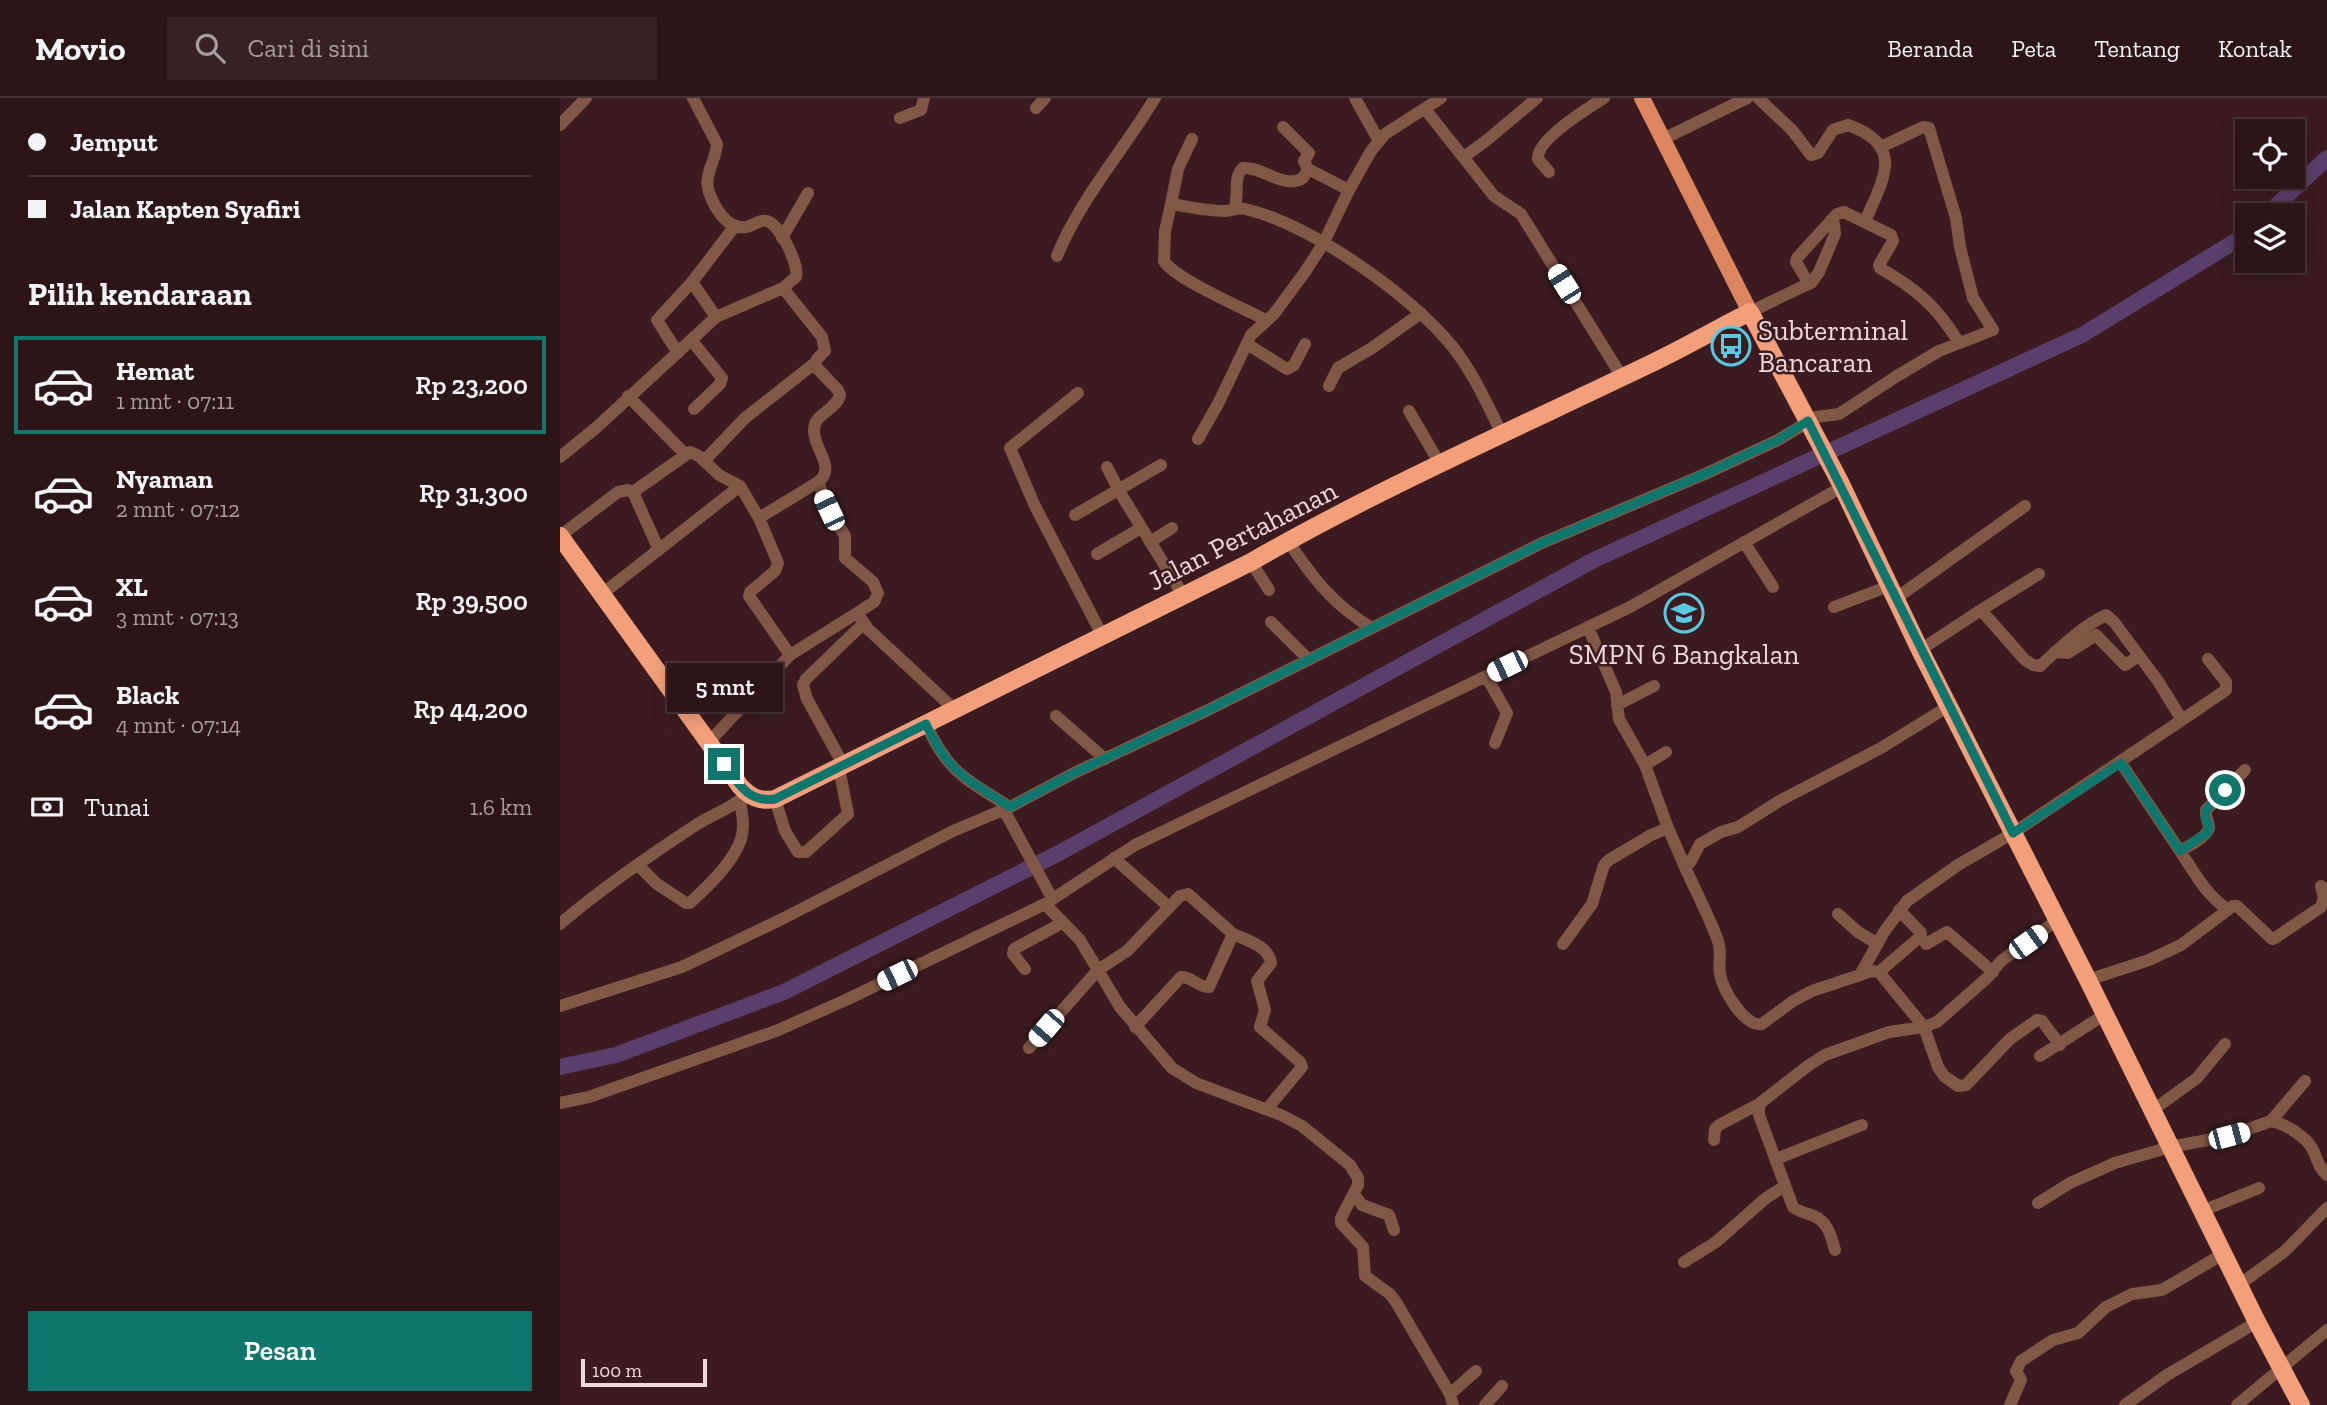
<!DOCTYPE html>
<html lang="id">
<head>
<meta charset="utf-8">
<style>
	:root { --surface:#2c1417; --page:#382124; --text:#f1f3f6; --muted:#a69ea1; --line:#483336; --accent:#0f766e }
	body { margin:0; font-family:"Zilla Slab",serif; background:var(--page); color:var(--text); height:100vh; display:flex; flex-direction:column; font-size:26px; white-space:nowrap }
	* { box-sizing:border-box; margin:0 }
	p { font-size:23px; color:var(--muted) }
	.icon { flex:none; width:38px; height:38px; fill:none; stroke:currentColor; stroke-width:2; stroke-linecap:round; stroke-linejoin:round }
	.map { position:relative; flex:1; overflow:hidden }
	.details { display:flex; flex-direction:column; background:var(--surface); width:560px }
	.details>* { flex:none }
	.guide { display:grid; align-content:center; height:154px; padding:0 28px; background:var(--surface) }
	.controls { position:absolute; left:1675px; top:21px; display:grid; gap:14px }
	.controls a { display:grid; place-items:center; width:70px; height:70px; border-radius:0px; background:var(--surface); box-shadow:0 4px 18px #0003,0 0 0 2px var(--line); font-size:35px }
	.scale { position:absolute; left:21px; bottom:18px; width:126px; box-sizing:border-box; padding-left:7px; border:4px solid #efd9db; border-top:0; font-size:19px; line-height:24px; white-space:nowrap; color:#efd9db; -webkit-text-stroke:5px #3b1b1f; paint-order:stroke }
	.end { position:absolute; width:32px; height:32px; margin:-16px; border:9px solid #0f766e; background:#fff; box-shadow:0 0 0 4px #fff }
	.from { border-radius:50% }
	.bubble { position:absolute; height:49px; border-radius:0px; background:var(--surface); box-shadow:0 4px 18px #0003,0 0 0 2px var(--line); font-size:23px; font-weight:600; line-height:49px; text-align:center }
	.car { position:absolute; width:21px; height:42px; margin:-21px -10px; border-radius:9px; box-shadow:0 0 5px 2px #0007; background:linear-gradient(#fff 24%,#345 0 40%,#fff 0 76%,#345 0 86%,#fff 0) }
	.guide b { display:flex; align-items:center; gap:24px; height:66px; font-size:26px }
	.guide b+b { border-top:2px solid var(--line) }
	.guide i { width:18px; height:18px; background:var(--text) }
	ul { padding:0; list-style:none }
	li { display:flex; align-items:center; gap:21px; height:98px; margin:0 14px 10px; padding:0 14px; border:4px solid transparent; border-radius:0px }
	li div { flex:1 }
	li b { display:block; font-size:26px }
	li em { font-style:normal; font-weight:600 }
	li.on { border-color:var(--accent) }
	li>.icon { width:63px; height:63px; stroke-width:1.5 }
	h2 { padding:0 28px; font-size:32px; line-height:84px }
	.pay { display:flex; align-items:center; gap:18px; height:77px; padding:0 28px; font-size:26px }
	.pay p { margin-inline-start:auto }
	.cta { display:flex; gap:14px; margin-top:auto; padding:14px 28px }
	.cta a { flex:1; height:80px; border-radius:0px; background:var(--accent); color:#fff; font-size:28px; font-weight:600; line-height:80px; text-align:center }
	header { display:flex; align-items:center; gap:42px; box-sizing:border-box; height:98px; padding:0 35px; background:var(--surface); border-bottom:2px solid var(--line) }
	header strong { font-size:33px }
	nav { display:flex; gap:38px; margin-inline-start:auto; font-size:24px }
	.search { width:490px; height:63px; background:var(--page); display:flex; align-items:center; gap:18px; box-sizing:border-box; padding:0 24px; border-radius:0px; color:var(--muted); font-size:26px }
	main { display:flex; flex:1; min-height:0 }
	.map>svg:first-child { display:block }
</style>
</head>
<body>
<header>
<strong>Movio</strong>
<div class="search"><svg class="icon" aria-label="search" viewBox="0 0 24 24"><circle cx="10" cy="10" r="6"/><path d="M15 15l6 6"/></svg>Cari di sini</div>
<nav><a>Beranda</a><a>Peta</a><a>Tentang</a><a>Kontak</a></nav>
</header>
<main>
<section class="details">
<div class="guide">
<b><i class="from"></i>Jemput</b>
<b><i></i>Jalan Kapten Syafiri</b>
</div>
<h2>Pilih kendaraan</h2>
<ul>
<li class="on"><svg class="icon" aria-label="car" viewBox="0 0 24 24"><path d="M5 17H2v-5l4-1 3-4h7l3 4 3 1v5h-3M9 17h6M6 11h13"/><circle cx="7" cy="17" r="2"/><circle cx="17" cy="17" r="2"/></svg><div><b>Hemat</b><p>1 mnt · 07:11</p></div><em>Rp 23,200</em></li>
<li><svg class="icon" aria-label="car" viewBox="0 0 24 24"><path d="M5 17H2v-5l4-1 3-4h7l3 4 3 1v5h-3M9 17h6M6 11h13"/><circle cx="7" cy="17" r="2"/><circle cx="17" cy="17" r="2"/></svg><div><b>Nyaman</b><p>2 mnt · 07:12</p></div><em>Rp 31,300</em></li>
<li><svg class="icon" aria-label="car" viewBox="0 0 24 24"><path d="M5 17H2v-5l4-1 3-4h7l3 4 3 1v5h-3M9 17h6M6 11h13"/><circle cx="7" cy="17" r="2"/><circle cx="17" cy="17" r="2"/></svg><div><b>XL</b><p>3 mnt · 07:13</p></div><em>Rp 39,500</em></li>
<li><svg class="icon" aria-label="car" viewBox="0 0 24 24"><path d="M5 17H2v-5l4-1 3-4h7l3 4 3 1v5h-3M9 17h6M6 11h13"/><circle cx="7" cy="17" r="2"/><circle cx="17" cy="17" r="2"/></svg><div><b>Black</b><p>4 mnt · 07:14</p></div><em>Rp 44,200</em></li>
</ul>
<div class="pay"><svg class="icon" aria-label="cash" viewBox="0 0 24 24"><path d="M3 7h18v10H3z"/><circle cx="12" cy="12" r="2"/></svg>Tunai<p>1.6 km</p></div>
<div class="cta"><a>Pesan</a></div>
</section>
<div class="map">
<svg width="1767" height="1307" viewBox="0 0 1767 1307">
	<rect width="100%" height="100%" fill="#3b1b1f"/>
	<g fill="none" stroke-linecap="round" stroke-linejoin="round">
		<path stroke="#5a3f6d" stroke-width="16" d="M 1706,117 L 1767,60
			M 0,969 L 56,957 L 224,894 L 499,755 L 1034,462 L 1522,237 L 1687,136"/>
		<path stroke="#815745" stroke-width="12" d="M 795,0 L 819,43
			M 1198,0 L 1232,32 L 1251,57 L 1258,55 L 1273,32 L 1288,27 C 1347,48 1322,82 1305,124
			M 476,10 L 485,0
			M 865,11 L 934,98 L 961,116 L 1062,279
			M 340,20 L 361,12 L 364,0
			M 0,27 L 26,0
			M 1103,41 L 1187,0
			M 904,59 L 927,42 L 977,0
			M 748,71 L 789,92
			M 989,74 L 978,61 C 976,42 1028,10 1044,0
			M 611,106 L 618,71 L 632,41
			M 674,111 C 680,98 672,80 683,70 C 702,68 724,92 743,80 L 748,71 L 744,63 L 749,55 L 723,29
			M 222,140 L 248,95
			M 497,158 C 520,101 563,53 595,0
			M 1249,186 L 1236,164 L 1237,160 L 1277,116 L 1284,114 L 1331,137 L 1333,143 L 1319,167 L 1320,170 C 1356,191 1377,208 1399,245
			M 223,190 L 262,239 L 265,253 L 257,261 L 255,268 L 278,292 L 280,297 C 276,313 254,315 254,332 C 253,350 277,370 258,384 L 269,412 L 285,438 L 285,460 L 313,484 L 318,495 L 314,504 L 297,515 L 308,531 L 394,611
			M 1190,214 L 1252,184 L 1259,174 L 1275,136 L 1274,126 L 1271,122
			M 156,219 L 132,184 L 175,128
			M 706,222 C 685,211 615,181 604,163 L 605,133 L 611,106 C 629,109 647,113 664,113 C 672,113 678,109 685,111 C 750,126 851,197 892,248 C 913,274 927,306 942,336
			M 132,243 L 162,280 L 160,286 L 134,311
			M 687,246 L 727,271 L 734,267 L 745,246
			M 118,255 L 97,222 L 132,184
			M 769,288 L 778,270 L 812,250 L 861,215
			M 518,295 L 450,350 L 475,408 L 542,537
			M 68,298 L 126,357
			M 849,313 L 880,366
			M 638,341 L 658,306 L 691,237 L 714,216 L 745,174 L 763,146 L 789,92 L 811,53 L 825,36 L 881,0
			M 0,359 L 37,329 L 156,219 L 223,190 L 236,179 C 239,166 220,127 207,123 C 199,121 193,128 186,129 C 167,132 154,109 149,94 C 143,77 156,63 157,46 L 133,0
			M 144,363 L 185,320 L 255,265
			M 547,369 L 559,393 L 623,497
			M 73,394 L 99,452
			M 515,417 L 601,367
			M 0,438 L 58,394 L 68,392 L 73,394 L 130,354 L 139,358 L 159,377 L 180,388 L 199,420
			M 728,443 C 753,480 773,507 812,530
			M 590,444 L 612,430
			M 1184,444 L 1213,489
			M 537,456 L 581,430
			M 691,464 L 709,492
			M 42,496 L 180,388
			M 1335,501 L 1465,408
			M 1274,509 L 1329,488
			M 1421,512 L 1479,476
			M 711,524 L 749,562
			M 1028,529 L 1056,594 L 1059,621 L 1085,667 L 1106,654
			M 1495,554 L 1508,555 L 1536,537 L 1565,567 L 1579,558
			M 230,557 L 189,498 L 190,494 L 215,473 L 218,465 L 199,420 L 258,384
			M 926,578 L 947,615 L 935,645
			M 1057,607 L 1094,588
			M 496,618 L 545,661
			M 1622,622 L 1666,592 L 1666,584 L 1648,561
			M 366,626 C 388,675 407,682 450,709
			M 149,644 L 230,557 L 297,515
			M 1561,665 L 1620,753 C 1627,749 1647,739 1649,730 C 1649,724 1645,719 1646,712 L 1685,672
			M 1085,667 L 1108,730 L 1125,769 L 1131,763 L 1140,746 L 1161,734 L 1178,729 L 1221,702 L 1321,650 L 1389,608
			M 284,668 L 247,601 L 243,587 L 246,581 L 303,526
			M 215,701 L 225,733 L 238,754 L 246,754 L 288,716 L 279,670
			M 444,712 L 492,800
			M 1620,753 C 1634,774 1646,797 1667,811
			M 554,760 L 609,809
			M 78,767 L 97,786 L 126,805 L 130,805 C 148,788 173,765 181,741 C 185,729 182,715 180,703
			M 1125,769 C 1136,794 1149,818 1158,843 C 1162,854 1158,865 1160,876 C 1163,892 1184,929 1202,926 L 1233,903 L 1252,893 L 1300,877 L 1324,834 L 1347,803 L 1398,767 L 1453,735 L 1622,622 L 1598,583 L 1554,524 L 1546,517 C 1521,529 1501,549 1480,568 L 1473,567 L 1465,562 L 1421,512 L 1360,552
			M 1278,816 L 1298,834 L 1318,846
			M 0,826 C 42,790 90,757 136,727 C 153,716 173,710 187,696
			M 673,836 C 686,842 709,848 711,865 L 697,883 L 705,912 L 700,929 L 740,964 L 742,969 L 707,1011
			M 1003,846 L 1032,806 L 1044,767 L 1049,762 L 1091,737 L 1108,730
			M 1366,846 L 1387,834 L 1433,874
			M 465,871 L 453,856 L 454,851 L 502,825
			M 1319,874 L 1361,838 L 1361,835 L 1339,812
			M 1300,877 L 1311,873 L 1319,874 L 1364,929 L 1378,969 L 1384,978 L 1398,988 L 1406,987 L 1450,941 L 1477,922 L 1482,923 L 1500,947
			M 1528,882 L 1589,862 L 1621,847 L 1673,808 L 1677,808 L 1712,841 L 1715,840 L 1761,809 L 1764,800 L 1761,788
			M 0,908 L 122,869 L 222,821 L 393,733 L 450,709 L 514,675 L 646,613 L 982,445 L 1145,376 L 1218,342 L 1256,319 L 1279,316 L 1337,278 L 1379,253 L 1433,232 L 1413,200 L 1400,149 L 1396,120 L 1369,30 L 1363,29 L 1321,49
			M 469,950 L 538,872 L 567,853 L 620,798 L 628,796 L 673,836 L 649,889 C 639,890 631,878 621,879 L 575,929
			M 1480,958 L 1544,917
			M 0,1005 L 29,999 L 216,933 L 288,901 L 485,806
			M 1593,1012 L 1637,980 L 1665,946
			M 1711,1023 L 1745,983
			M 1154,1042 L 1155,1031 L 1159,1027 L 1199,1006
			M 1216,1061 L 1302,1027
			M 794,1096 L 802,1107 L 829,1117 L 834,1132
			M 1478,1105 L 1510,1085 L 1555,1065 L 1610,1049 L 1669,1038 L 1711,1023 C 1724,1025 1747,1039 1753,1052 C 1758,1062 1758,1069 1767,1077
			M 1642,1113 L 1699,1090
			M 1275,1152 C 1271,1138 1268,1124 1254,1118 C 1246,1115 1239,1114 1233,1109 L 1199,1017 L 1199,1006 L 1249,967 L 1265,957 L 1329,934 L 1364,929 L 1377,924 L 1428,879 L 1441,863 L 1496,823
			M 1124,1164 L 1156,1144 L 1206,1100 L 1225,1088
			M 1679,1187 L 1725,1153 L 1767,1110
			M 890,1296 L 916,1273
			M 893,1307 L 890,1296 L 836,1204 L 830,1196 L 805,1178 L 803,1149 L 781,1125 L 781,1120 L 798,1087 L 798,1080 L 790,1067 L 742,1028 L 721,1017 L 636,985 L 612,970 L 560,909 L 520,842 L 485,806 L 575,747 L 1070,509 L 1282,389
			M 925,1307 L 942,1288
			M 1450,1307 L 1461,1282 L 1456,1273 L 1461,1263 L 1493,1242 L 1518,1235 L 1546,1209 L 1572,1196 L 1602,1192 L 1663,1156
			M 1565,1307 L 1607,1277 L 1697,1224
			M 1677,1307 L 1767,1232"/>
		<path stroke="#dc855f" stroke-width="16" d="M 1082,0 L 1190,214"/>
		<path stroke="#f39f7a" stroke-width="18" d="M 0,438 L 180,688 C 190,699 200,704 215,701 L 691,464 C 820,390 957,330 1090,266 C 1124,250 1156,231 1190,214 L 1280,384 L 1360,552 L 1528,882 L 1697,1224 L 1741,1307"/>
	</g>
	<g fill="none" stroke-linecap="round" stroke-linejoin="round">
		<path stroke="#0f766e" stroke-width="9" d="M 164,666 C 178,685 188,705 215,701 L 366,626 C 388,675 407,681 450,709 L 514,675 L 646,613 L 982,445 L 1145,376 L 1218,342 L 1248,323 L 1453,735 L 1561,665 L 1620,753 L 1647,735 L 1649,729 L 1645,718 L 1646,712 L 1665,692"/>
	</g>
	<defs>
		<symbol id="bus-ring" viewBox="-11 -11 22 22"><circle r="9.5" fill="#3b1b1f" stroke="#57c9e2" stroke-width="1.5"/><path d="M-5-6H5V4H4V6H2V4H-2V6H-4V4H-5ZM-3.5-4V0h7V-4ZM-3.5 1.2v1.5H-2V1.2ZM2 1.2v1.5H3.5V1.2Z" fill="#57c9e2"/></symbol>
		<symbol id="school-ring" viewBox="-11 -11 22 22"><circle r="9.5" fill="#3b1b1f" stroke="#57c9e2" stroke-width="1.5"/><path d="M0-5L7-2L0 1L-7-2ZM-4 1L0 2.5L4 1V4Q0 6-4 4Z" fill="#57c9e2"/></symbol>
	</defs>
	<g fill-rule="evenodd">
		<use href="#bus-ring" x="1149" y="226" width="44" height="44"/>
		<use href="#school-ring" x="1102" y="493" width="44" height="44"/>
	</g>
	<g text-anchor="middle" stroke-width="5" stroke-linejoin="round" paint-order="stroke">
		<g font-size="28" fill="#efd9db" stroke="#3b1b1f" text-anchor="start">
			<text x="1198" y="242">Subterminal<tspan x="1198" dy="32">Bancaran</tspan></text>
			<text x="1124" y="566" text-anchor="middle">SMPN 6 Bangkalan</text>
		</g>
		<g font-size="28" fill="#efd9db" stroke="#3b1b1f">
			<text transform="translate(682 437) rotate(-27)" y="10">Jalan Pertahanan</text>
		</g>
	</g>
</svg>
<div class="controls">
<a><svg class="icon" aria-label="locate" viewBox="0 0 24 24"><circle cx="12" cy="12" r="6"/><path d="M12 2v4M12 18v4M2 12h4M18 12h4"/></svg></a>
<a><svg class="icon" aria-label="layers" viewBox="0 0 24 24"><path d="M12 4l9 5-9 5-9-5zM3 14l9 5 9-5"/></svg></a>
</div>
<div class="scale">100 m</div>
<i class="end from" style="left:1665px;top:692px"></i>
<i class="end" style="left:164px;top:666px"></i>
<div class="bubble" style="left:107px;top:565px;width:116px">5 mnt</div>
<i class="car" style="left:1004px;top:186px;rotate:328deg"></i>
<i class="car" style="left:269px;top:412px;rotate:335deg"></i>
<i class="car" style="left:947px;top:568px;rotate:244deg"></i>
<i class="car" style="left:1468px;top:844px;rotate:54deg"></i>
<i class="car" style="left:337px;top:877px;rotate:244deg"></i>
<i class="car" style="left:486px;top:930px;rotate:221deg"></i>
<i class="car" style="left:1669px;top:1038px;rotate:75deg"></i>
</div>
</main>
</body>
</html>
